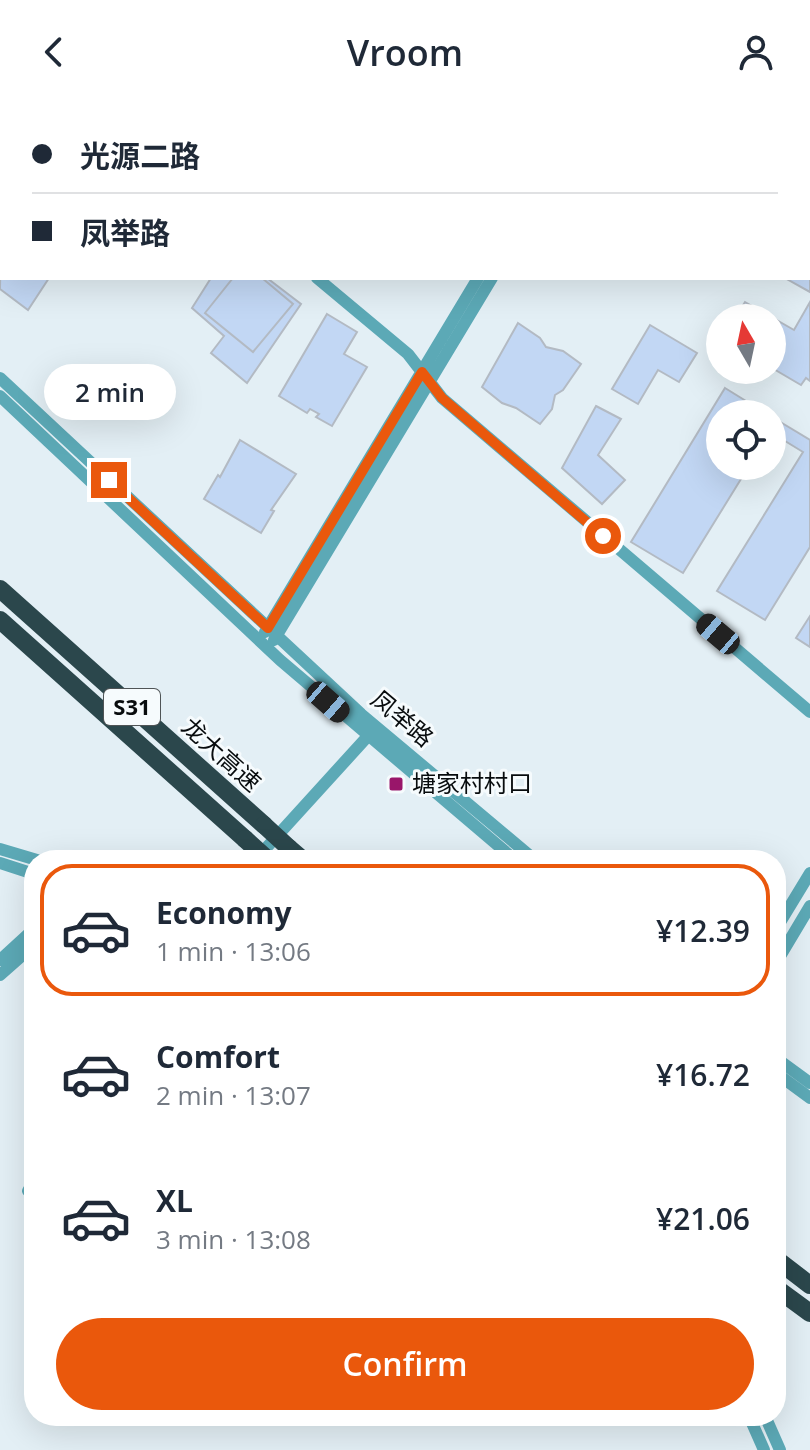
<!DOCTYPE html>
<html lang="en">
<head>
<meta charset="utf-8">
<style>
	:root { --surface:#fff; --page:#f6f6f7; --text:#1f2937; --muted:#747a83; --line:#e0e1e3; --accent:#ea580c }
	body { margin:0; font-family:"Open Sans","Noto Sans SC",sans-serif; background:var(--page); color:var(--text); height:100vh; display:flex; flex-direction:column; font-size:30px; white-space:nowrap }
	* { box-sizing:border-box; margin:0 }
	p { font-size:26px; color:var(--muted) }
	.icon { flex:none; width:44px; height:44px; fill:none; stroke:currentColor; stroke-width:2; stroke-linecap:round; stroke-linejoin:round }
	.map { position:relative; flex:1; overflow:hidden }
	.panel { position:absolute; left:24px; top:746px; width:762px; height:576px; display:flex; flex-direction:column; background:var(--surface); border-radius:32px; box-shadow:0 8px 32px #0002 }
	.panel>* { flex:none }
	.top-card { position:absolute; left:0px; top:0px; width:810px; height:176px; box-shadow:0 8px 32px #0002; display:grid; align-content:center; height:176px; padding:0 32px; background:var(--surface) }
	.needle { width:52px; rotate:351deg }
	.fabs { position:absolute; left:706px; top:200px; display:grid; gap:16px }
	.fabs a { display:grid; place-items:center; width:80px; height:80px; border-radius:50%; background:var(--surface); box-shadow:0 8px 32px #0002; font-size:40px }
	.end { position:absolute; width:36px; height:36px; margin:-18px; border:10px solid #ea580c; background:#fff; box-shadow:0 0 0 4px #fff }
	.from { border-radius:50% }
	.bubble { position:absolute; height:56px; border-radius:28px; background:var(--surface); box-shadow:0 8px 32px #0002; font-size:26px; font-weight:600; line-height:56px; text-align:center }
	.car { position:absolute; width:24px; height:48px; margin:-24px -12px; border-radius:10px; box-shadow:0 0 6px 2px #0007; background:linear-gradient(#222 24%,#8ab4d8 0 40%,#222 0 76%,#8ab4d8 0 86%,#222 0) }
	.top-card b { display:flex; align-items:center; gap:28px; height:76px; font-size:30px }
	.top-card b+b { border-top:2px solid var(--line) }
	.top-card i { width:20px; height:20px; background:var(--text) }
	ul { padding:14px 0 0; list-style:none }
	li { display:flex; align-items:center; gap:24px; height:132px; margin:0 16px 12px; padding:0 16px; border:4px solid transparent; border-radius:32px }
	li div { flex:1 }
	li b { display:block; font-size:30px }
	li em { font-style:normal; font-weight:600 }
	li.active { border-color:var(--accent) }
	li>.icon { width:72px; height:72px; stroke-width:1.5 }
	.action { display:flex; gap:16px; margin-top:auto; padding:16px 32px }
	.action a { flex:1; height:92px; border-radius:48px; background:var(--accent); color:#fff; font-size:32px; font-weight:600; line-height:92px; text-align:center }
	header { display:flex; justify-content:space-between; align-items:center; height:104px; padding:0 32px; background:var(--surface); font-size:36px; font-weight:600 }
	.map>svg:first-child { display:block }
</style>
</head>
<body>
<header><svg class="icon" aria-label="back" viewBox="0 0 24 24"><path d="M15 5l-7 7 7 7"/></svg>Vroom<svg class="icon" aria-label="person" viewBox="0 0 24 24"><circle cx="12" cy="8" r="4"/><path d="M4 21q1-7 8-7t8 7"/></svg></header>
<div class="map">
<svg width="810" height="1346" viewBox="0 0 810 1346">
	<rect width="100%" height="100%" fill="#e3eff5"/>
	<path fill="#c2d7f4" stroke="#b3bac3" stroke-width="2" d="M 2,81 L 2,174 L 49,174 L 28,206 L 0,185 Z
		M 808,122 L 810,123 L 810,188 L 785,174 L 808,174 Z
		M 211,174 L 267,174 L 301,200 L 247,279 L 211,249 L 224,232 L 192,204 Z
		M 233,174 L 262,174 L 293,200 L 253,248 L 205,209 Z
		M 745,198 L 794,226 L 810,198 L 810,277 L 806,274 L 801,281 L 772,264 L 772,214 L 735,214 Z
		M 327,210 L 357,228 L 344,250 L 367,263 L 332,322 L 316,313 L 319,310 L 310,305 L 307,309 L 279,292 Z
		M 518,219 L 540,234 L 546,243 L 563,247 L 581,260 L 563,286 L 555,291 L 552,305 L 540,320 L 516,304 L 502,299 L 482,283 Z
		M 650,221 L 697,249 L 679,278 L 658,266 L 638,300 L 612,285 Z
		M 725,284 L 767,310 L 720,310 L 720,362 L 749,362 L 683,469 L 631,438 Z
		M 596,302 L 621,315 L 598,351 L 625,376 L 602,400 L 562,364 Z
		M 772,313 L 810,336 L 810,443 L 765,516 L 717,487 L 803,348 L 772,329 Z
		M 240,336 L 296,370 L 271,406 L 274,407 L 261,429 L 204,395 L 218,371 L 220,373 Z
		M 810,512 L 810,543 L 796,534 Z"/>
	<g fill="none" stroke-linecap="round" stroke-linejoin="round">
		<path stroke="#5ca9b6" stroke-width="12" d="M 109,0 L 111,2
			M 511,0 L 513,2
			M 531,0 L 534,2
			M 582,2 L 583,0
			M 595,2 L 597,0
			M 317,174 L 408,250 L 442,294 L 810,608
			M 0,274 L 361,610 L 535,756
			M 0,292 L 280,556 L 515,756
			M 265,528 L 478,174
			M 274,536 L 492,174
			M 0,745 L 37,756
			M 257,754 L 368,632
			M 0,759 L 34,770
			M 776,825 L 810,769
			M 0,856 L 34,825
			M 776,859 L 810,802
			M 0,871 L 34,841
			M 776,954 L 810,979
			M 776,969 L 810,994
			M 34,1077 L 28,1087 L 34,1091
			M 749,1312 L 764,1346
			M 765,1312 L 780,1346"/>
		<path stroke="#2b474c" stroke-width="18" d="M 0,485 L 264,721
			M 0,516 L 245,735
			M 289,744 L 303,756
			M 776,1155 L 810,1181
			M 776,1184 L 810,1209"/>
		<path stroke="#2b474c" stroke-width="18" d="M 264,721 L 289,744
			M 245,735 L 267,755"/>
	</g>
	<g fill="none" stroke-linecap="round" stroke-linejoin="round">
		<path stroke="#ea580c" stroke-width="10" d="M 109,376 L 268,524 L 422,268 L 442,294 L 603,432"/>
	</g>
	<rect fill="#99166a" stroke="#f6fbfd" stroke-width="3" x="388" y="672" width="16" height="16" rx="4"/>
	<g text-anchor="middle" stroke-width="6" stroke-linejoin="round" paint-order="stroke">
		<rect fill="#f6fbfd" stroke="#4f5456" stroke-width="2" x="104" y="585" width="56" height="36" rx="6"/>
		<g font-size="22" font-weight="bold" fill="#080c0e">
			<text x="132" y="611">S31</text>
		</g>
		<g font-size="24" fill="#080c0e" stroke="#f6fbfd">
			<text transform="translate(402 615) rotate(40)" y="8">凤举路</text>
			<text transform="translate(221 651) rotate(42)" y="8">龙大高速</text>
		</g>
		<g font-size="24" fill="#080c0e" stroke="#f6fbfd" text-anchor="start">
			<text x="412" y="688">塘家村村口</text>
		</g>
	</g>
</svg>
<div class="fabs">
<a><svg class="needle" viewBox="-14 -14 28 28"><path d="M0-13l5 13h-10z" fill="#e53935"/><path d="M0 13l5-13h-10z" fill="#747a83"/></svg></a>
<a><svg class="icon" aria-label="locate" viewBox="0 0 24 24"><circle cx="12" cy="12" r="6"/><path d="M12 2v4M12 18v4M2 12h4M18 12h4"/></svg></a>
</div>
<i class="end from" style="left:603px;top:432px"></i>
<i class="end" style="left:109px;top:376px"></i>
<div class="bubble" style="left:44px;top:260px;width:132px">2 min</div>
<i class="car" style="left:718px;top:530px;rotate:310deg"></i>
<i class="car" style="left:328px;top:598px;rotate:131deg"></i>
<div class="top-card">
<b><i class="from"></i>光源二路</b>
<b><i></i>凤举路</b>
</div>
<section class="panel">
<ul>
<li class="active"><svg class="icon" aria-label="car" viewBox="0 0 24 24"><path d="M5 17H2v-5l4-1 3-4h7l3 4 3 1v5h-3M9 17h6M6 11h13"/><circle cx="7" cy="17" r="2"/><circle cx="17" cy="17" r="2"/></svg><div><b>Economy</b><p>1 min · 13:06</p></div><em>¥12.39</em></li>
<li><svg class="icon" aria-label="car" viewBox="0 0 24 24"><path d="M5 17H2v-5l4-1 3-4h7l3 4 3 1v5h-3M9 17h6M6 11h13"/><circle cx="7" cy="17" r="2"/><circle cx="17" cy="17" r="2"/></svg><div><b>Comfort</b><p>2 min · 13:07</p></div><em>¥16.72</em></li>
<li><svg class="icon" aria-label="car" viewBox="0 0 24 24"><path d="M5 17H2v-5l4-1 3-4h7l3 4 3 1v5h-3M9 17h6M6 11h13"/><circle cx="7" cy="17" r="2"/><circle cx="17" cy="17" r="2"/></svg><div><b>XL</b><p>3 min · 13:08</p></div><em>¥21.06</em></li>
</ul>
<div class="action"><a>Confirm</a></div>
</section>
</div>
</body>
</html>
